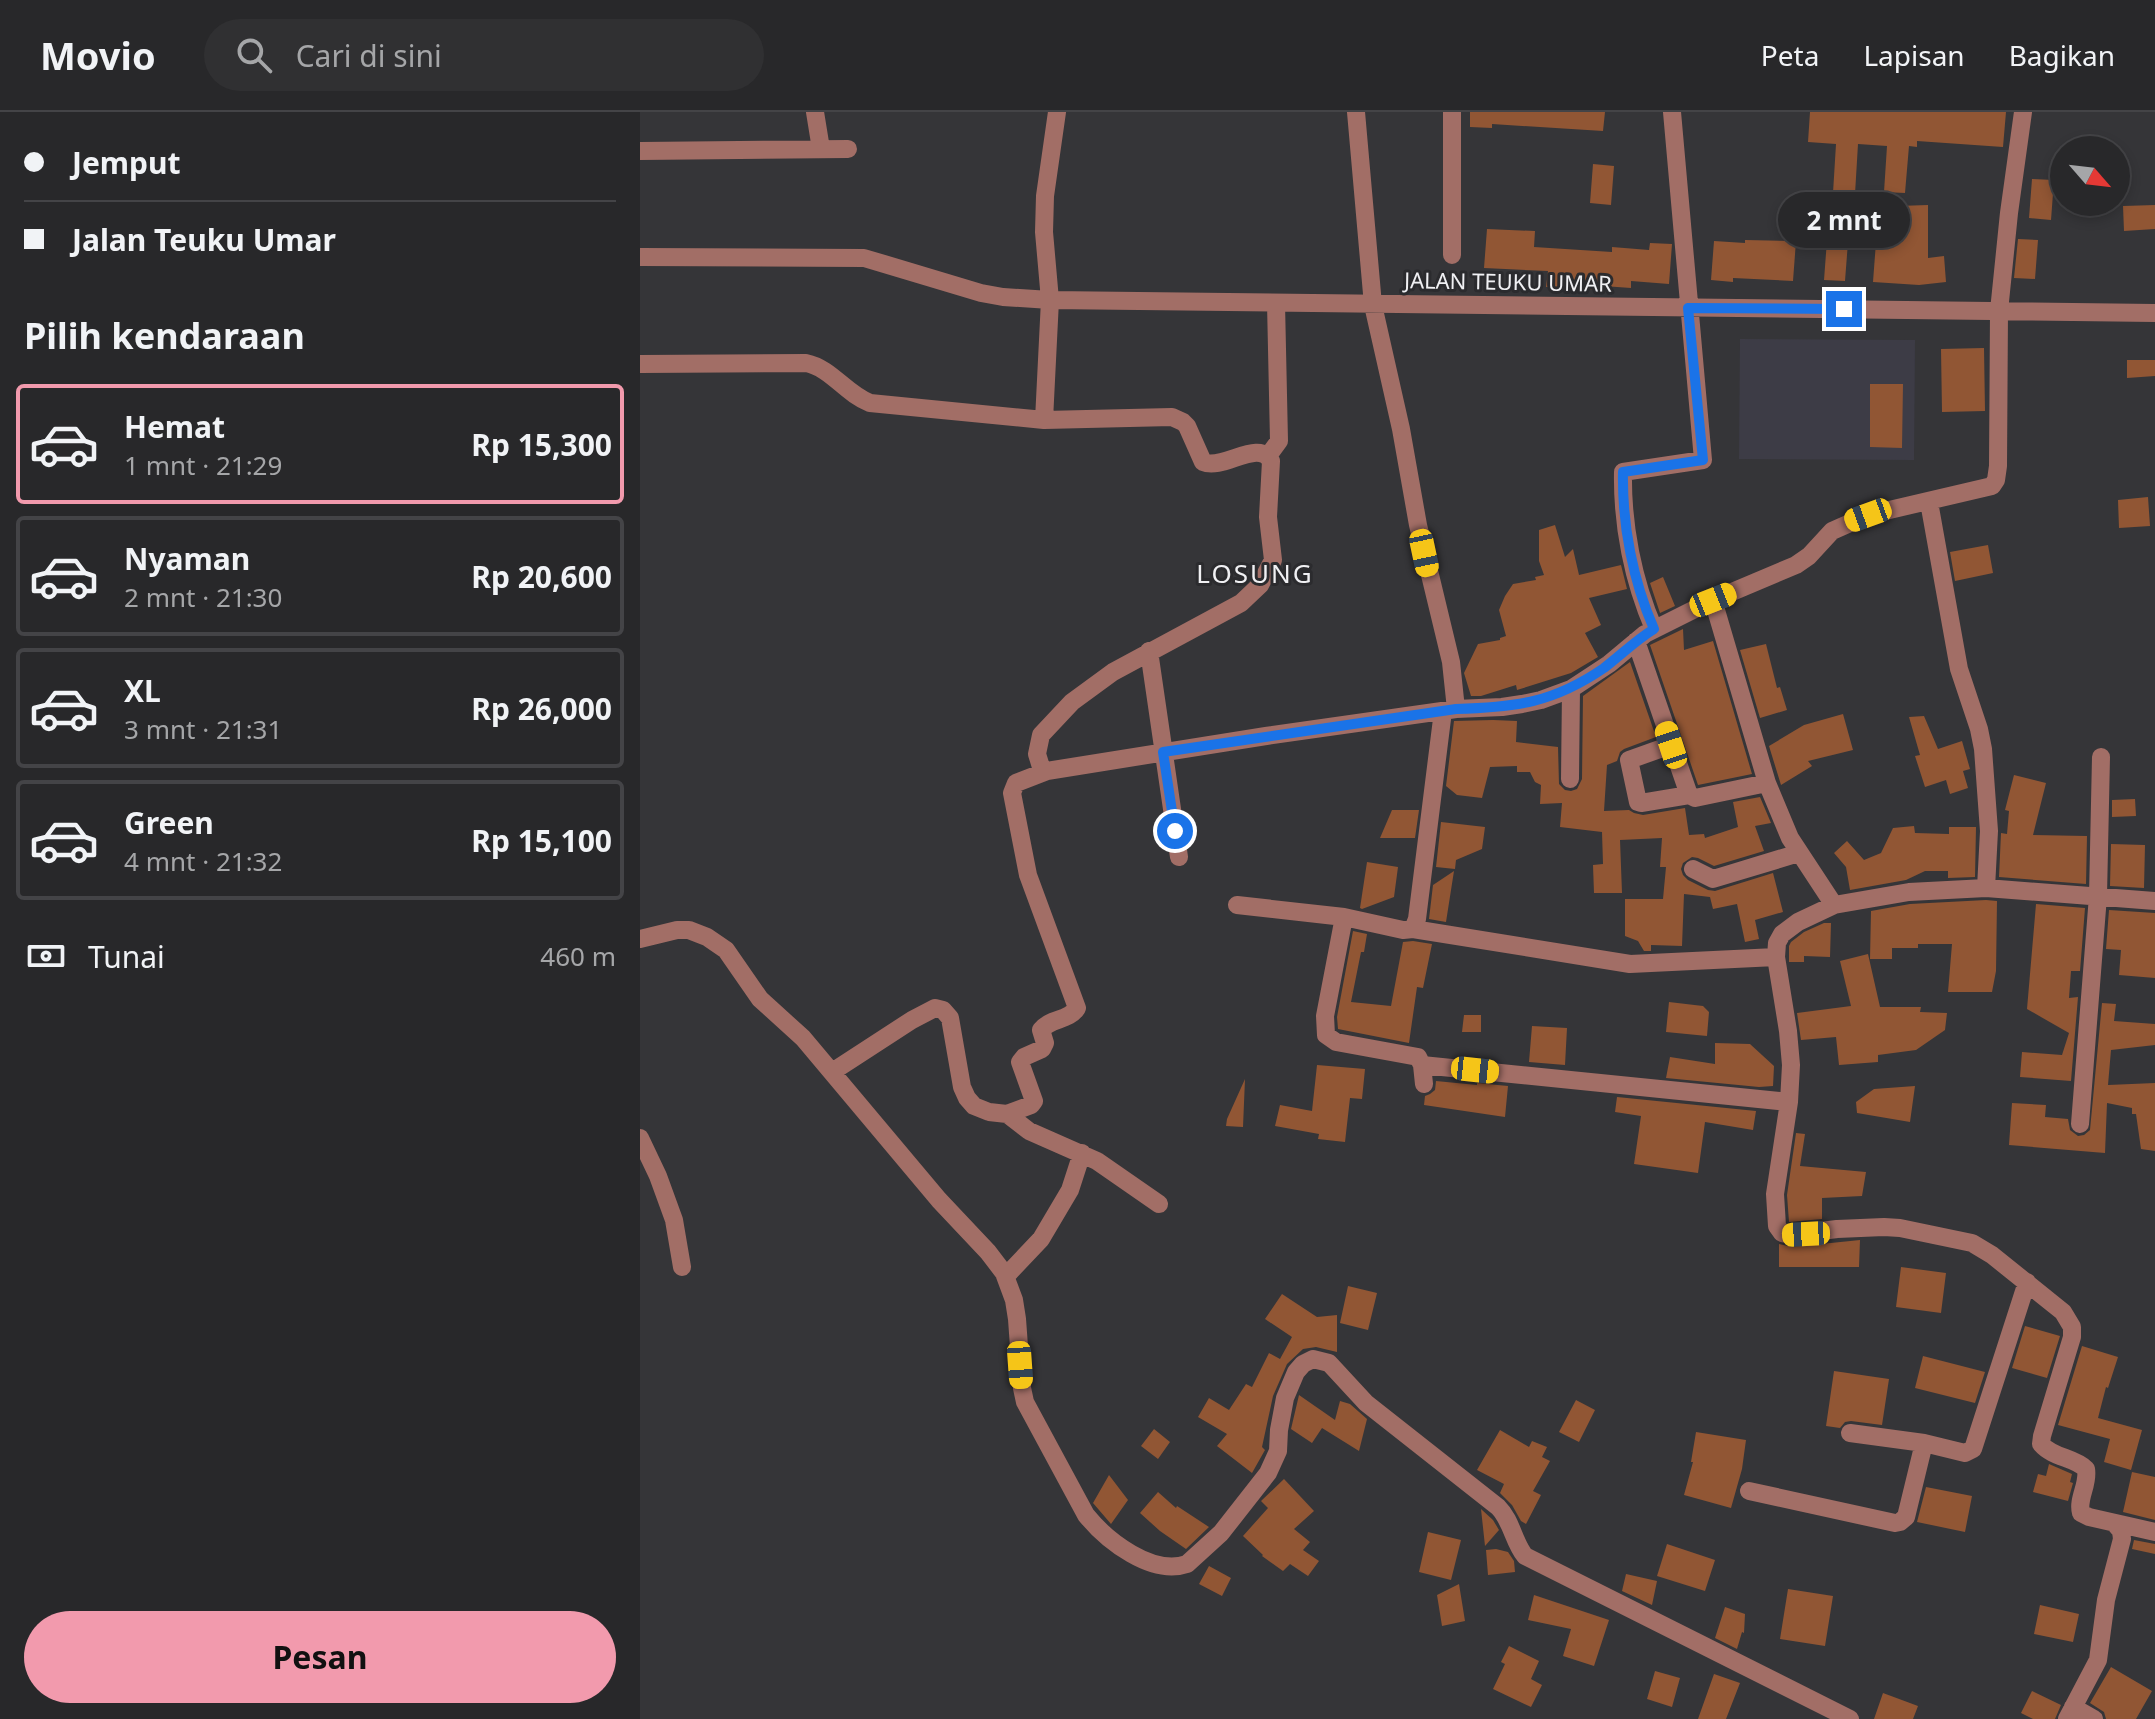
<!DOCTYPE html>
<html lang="id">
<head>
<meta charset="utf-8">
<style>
	:root { --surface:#28282a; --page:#303032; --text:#f1f3f6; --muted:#a5a6a8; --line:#444447; --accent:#f29aad }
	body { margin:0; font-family:"Noto Sans",sans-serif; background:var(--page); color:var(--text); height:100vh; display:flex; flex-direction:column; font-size:30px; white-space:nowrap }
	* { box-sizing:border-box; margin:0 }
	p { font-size:26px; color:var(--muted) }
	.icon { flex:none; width:44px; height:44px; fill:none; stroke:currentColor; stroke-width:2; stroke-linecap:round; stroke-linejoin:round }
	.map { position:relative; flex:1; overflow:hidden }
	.sheet { display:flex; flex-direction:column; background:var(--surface); width:640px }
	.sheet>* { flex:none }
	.hud { display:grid; align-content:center; height:176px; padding:0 24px; background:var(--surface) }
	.needle { width:52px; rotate:118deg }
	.controls { position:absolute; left:1410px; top:24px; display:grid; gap:16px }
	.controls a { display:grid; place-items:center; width:80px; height:80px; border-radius:50%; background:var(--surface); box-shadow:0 4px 12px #0003,0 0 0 2px var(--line); font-size:40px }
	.end { position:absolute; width:36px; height:36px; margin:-18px; border:10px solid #1a73e8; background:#fff; box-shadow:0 0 0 4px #fff }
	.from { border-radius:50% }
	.bubble { position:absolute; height:56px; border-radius:28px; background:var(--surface); box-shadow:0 4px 12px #0003,0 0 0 2px var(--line); font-size:26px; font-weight:700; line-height:56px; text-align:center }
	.car { position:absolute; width:24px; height:48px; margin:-24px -12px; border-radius:10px; box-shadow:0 0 6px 2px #0007; background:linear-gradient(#f5c518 24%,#345 0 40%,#f5c518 0 76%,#345 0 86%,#f5c518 0) }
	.hud b { display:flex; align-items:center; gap:28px; height:76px; font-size:30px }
	.hud b+b { border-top:2px solid var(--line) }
	.hud i { width:20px; height:20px; background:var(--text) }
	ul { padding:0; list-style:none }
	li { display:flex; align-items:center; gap:24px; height:120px; margin:0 16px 12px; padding:0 8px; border:4px solid var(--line); border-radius:8px }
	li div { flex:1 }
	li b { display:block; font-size:30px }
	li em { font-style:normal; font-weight:700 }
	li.selected { border-color:var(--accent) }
	li>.icon { width:72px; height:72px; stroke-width:1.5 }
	h2 { padding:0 24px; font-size:36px; line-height:96px }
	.pay { display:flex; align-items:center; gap:20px; height:88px; padding:0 24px; font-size:30px }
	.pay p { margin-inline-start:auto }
	.cta { display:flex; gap:16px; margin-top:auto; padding:16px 24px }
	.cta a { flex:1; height:92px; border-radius:48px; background:var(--accent); color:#111; font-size:32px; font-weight:700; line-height:92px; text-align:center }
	header { display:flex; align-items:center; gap:48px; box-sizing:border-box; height:112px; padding:0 40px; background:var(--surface); border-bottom:2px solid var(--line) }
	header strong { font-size:38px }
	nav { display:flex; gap:44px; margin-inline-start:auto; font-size:28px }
	.search { width:560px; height:72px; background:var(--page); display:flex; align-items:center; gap:20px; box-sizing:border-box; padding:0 28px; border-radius:44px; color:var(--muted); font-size:30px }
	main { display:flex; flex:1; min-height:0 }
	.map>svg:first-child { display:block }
</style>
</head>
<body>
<header>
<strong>Movio</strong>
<div class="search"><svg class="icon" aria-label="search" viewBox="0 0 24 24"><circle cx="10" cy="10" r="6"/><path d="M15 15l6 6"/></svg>Cari di sini</div>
<nav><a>Peta</a><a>Lapisan</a><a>Bagikan</a></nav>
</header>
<main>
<section class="sheet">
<div class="hud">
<b><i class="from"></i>Jemput</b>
<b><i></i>Jalan Teuku Umar</b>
</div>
<h2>Pilih kendaraan</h2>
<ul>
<li class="selected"><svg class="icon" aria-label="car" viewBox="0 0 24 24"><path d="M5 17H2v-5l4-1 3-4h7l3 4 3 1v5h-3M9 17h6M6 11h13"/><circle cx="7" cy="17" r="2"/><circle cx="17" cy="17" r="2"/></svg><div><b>Hemat</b><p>1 mnt · 21:29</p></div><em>Rp 15,300</em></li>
<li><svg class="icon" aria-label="car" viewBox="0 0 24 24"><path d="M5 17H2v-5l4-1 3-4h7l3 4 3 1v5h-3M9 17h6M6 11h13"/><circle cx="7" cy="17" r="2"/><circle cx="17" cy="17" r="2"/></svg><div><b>Nyaman</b><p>2 mnt · 21:30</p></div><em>Rp 20,600</em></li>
<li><svg class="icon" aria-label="car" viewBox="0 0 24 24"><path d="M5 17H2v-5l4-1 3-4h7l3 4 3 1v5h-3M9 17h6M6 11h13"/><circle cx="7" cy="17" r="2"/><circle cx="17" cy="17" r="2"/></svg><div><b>XL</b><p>3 mnt · 21:31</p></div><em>Rp 26,000</em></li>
<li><svg class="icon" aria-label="car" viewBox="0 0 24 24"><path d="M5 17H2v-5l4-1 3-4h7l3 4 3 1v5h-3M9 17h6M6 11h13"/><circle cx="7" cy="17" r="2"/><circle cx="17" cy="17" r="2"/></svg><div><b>Green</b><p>4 mnt · 21:32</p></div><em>Rp 15,100</em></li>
</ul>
<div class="pay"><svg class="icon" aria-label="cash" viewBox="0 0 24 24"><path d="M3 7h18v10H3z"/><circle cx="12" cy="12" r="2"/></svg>Tunai<p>460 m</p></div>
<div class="cta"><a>Pesan</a></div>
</section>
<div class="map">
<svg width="1515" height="1607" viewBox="0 0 1515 1607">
	<rect width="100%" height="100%" fill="#353538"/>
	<path fill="#3d3c46" d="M 1100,227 L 1275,228 L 1274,348 L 1099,347 Z"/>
	<path fill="#915634" d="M 830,0 L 965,0 L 963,19 L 852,12 L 852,16 L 830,15 Z
		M 1170,0 L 1366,0 L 1363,35 L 1277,29 L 1277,35 L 1269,34 L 1265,81 L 1244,80 L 1247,34 L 1218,32 L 1215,82 L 1193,81 L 1196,32 L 1168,30 Z
		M 953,52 L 974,54 L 971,93 L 950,91 Z
		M 1392,67 L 1414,68 L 1411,108 L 1389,106 Z
		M 1288,93 L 1288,146 L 1304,144 L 1306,170 L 1279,173 L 1233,170 L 1236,130 L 1259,132 L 1258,94 Z
		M 1515,93 L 1515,117 L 1484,119 L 1483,94 Z
		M 847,117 L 895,119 L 894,135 L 972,140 L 972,135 L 1009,138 L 1010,131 L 1032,132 L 1029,172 L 991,169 L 991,176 L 963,174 L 963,178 L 906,175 L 908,159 L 844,156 Z
		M 1378,127 L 1398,128 L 1395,167 L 1374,166 Z
		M 1105,128 L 1156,129 L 1153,169 L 1093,166 L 1093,170 L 1071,168 L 1074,129 L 1105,131 Z
		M 1187,128 L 1208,130 L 1205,169 L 1184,168 Z
		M 1344,236 L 1345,299 L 1302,300 L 1301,237 Z
		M 1487,248 L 1515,248 L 1515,264 L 1487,266 Z
		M 1230,272 L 1263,272 L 1262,336 L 1230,335 Z
		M 1508,385 L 1510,414 L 1479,416 L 1478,388 Z
		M 915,413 L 925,445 L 933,437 L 939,463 L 981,453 L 987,477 L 949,486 L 961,513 L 945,521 L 958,545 L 931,561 L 877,578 L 876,573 L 841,584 L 831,584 L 824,561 L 838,532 L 860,528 L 860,526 L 866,524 L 859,498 L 865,484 L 873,472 L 896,468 L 895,465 L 904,463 L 899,449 L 899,418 Z
		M 1348,433 L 1353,461 L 1315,469 L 1310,440 Z
		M 1023,465 L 1035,494 L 1020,501 L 1010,471 Z
		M 1043,517 L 1044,538 L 1073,529 L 1112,662 L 1058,673 L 1010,533 Z
		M 1126,532 L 1137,576 L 1140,575 L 1147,598 L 1120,606 L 1100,538 Z
		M 990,550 L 1016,625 L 984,637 L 980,640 L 977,649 L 967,653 L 964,699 L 989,698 L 994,701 L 1003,703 L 1045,696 L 1049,723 L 1064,722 L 1065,726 L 1098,715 L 1093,690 L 1120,685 L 1131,711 L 1115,714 L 1124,739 L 1074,754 L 1058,746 L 1052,745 L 1043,751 L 1041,757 L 1043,763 L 1048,768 L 1068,778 L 1075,779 L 1133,761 L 1143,800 L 1115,808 L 1119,827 L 1105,830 L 1097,792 L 1073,797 L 1070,785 L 1044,782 L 1042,834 L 1011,833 L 1011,839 L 1004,839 L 998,829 L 985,824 L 985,787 L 1023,787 L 1026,755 L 1020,755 L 1022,726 L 980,728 L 982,781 L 954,781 L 953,753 L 963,752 L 962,720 L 920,715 L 922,691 L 900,692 L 901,673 L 895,670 L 890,660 L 877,660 L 877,654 L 850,655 L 842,686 L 817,683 L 806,674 L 814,609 L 853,608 L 877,609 L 876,630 L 918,635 L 919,672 L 925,678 L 931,679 L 937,677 L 942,667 L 943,584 Z
		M 1203,602 L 1213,638 L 1168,649 L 1172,654 L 1141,673 L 1129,634 L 1164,613 Z
		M 1284,604 L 1298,637 L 1322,629 L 1330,657 L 1323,659 L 1328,676 L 1310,682 L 1306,668 L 1285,675 L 1275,644 L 1280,643 L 1269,605 Z
		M 1374,663 L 1406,671 L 1393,723 L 1447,724 L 1446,772 L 1359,765 L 1361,721 L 1367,722 L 1369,699 L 1365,698 Z
		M 1495,687 L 1496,704 L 1472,705 L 1472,688 Z
		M 752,698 L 779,698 L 775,726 L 740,726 Z
		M 801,710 L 845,715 L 842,737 L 816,748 L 815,757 L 796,755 Z
		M 1274,714 L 1275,721 L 1309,722 L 1309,715 L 1336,715 L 1335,765 L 1308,766 L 1308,759 L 1285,759 L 1266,768 L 1210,778 L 1206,755 L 1194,741 L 1207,729 L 1224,748 L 1241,741 L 1253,716 Z
		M 1471,732 L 1505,733 L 1504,776 L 1470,774 Z
		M 727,750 L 758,755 L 754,785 L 722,797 L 720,796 Z
		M 814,759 L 806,810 L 789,807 L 793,773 Z
		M 1346,788 L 1357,789 L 1356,859 L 1352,880 L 1308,880 L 1312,832 L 1278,832 L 1278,836 L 1252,836 L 1252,847 L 1230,847 L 1231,799 L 1270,792 Z
		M 1396,792 L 1445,796 L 1440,859 L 1431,859 L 1429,886 L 1438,885 L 1431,969 L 1380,965 L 1382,940 L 1422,943 L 1429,921 L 1387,897 Z
		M 1469,798 L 1515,801 L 1515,866 L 1479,863 L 1481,838 L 1466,837 Z
		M 1184,811 L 1191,811 L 1190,845 L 1164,844 L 1164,850 L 1149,850 L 1149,834 L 1151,830 L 1164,820 Z
		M 713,819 L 727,822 L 724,840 L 721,840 L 711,890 L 751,894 L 763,830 L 773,829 L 792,832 L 783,876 L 777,875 L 769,931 L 698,917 L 697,905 Z
		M 1228,842 L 1240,895 L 1281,895 L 1280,900 L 1307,901 L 1305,918 L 1276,938 L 1238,943 L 1238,950 L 1199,953 L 1196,925 L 1161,928 L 1157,901 L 1211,894 L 1200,849 Z
		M 1029,890 L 1063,894 L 1069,900 L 1067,924 L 1026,920 Z
		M 1462,891 L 1476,892 L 1474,909 L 1515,912 L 1515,933 L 1471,938 L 1468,973 L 1515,971 L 1515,1039 L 1501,1037 L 1496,1002 L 1492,1002 L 1492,996 L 1467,991 L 1465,1041 L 1369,1033 L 1372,991 L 1406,993 L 1405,1005 L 1428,1007 L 1430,1018 L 1438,1024 L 1444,1023 L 1450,1018 Z
		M 824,903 L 841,903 L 841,920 L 822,920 Z
		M 892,914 L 927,916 L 925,953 L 889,950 Z
		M 1075,931 L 1110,932 L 1134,954 L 1133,974 L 1119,975 L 1026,966 L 1030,945 L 1075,952 Z
		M 677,953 L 725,957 L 722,987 L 710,986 L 705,1030 L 678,1027 L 679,1022 L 635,1014 L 640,993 L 672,999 Z
		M 605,967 L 603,1015 L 586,1014 L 587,1007 Z
		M 796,969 L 837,973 L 837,971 L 868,974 L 865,1005 L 784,993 L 785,984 L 790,982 L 795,978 Z
		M 1275,974 L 1270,1010 L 1217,1001 L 1216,990 L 1234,977 Z
		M 977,985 L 1116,999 L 1113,1018 L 1065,1010 L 1058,1061 L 994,1052 L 1001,1004 L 975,1000 Z
		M 1156,1021 L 1165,1022 L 1160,1054 L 1226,1060 L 1222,1084 L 1182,1086 L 1182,1107 L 1149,1110 L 1147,1083 Z
		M 1220,1128 L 1219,1155 L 1139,1155 L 1139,1132 L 1152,1135 Z
		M 1261,1155 L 1306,1161 L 1301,1201 L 1256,1195 Z
		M 708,1174 L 737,1181 L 728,1218 L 700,1211 Z
		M 642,1182 L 677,1205 L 697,1203 L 697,1240 L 676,1235 L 663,1237 L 647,1252 L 633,1284 L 622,1335 L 625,1338 L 612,1361 L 577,1334 L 587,1322 L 558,1305 L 569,1286 L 589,1298 L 606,1272 L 612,1275 L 629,1241 L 640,1247 L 652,1225 L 625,1207 Z
		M 1385,1214 L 1420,1224 L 1407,1266 L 1372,1256 Z
		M 1442,1234 L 1478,1245 L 1468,1276 L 1466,1275 L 1458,1306 L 1502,1318 L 1491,1358 L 1464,1350 L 1470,1327 L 1418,1313 Z
		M 1283,1244 L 1345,1260 L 1335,1291 L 1275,1276 Z
		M 1194,1259 L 1249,1267 L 1242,1313 L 1211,1309 L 1205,1310 L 1200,1316 L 1186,1314 Z
		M 659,1283 L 695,1308 L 700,1289 L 710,1292 L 727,1307 L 719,1339 L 682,1316 L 672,1331 L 651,1317 Z
		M 936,1288 L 955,1298 L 939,1330 L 919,1320 Z
		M 514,1317 L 530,1330 L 518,1347 L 501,1334 Z
		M 860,1318 L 889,1335 L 892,1329 L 907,1335 L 902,1345 L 910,1349 L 893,1379 L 901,1383 L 886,1412 L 881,1409 L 872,1393 L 860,1381 L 864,1372 L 837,1358 Z
		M 1056,1320 L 1106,1328 L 1102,1357 L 1091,1396 L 1044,1383 L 1053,1350 L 1051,1350 Z
		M 1409,1352 L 1432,1362 L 1430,1370 L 1433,1371 L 1428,1389 L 1393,1380 L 1398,1362 L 1406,1364 Z
		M 1492,1360 L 1515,1365 L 1515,1408 L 1483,1400 Z
		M 469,1363 L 488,1388 L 471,1412 L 453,1391 Z
		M 644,1367 L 674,1399 L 654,1417 L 670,1430 L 663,1438 L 679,1449 L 668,1464 L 650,1452 L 643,1459 L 622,1444 L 623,1443 L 603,1424 L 628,1396 L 621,1389 Z
		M 1286,1375 L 1332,1384 L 1325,1420 L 1277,1410 Z
		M 518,1380 L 536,1396 L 537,1394 L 569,1415 L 546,1437 L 520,1419 L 500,1401 Z
		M 841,1397 L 853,1408 L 859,1418 L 845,1434 Z
		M 788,1420 L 821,1428 L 811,1468 L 779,1460 Z
		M 1494,1428 L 1515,1432 L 1515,1442 L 1492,1437 Z
		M 1027,1432 L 1075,1448 L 1065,1479 L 1017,1464 Z
		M 856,1437 L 868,1440 L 874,1449 L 875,1460 L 848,1463 L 846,1438 Z
		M 569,1454 L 591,1466 L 582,1484 L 559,1472 Z
		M 986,1462 L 1017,1469 L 1012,1493 L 982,1479 Z
		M 819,1472 L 825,1509 L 802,1514 L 797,1483 Z
		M 1148,1477 L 1193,1484 L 1185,1534 L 1140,1527 Z
		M 894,1483 L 969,1508 L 954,1554 L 923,1544 L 931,1517 L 888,1508 Z
		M 1400,1493 L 1439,1502 L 1433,1530 L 1394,1522 Z
		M 1085,1495 L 1105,1502 L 1104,1521 L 1102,1520 L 1097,1537 L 1075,1526 Z
		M 869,1534 L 899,1549 L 891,1567 L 902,1573 L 891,1595 L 853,1577 L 865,1552 L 861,1550 Z
		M 1471,1555 L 1512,1579 L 1496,1607 L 1466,1607 L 1464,1600 L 1450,1591 Z
		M 1015,1559 L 1040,1566 L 1032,1595 L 1007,1587 Z
		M 1074,1562 L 1100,1571 L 1086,1607 L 1058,1607 Z
		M 1392,1579 L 1421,1593 L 1415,1607 L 1393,1607 L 1381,1601 Z
		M 1243,1581 L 1278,1594 L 1273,1607 L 1234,1607 Z"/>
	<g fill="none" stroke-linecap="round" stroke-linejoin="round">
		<path stroke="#a26e66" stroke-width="18" d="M 175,0 L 181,37
			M 417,0 L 405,84 L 404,120 L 410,188 L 1515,201
			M 716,0 L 733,193 L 761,317 L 778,413 L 811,550 L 816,597
			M 0,39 L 208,37
			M 812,143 L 812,0
			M 0,145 L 224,146 L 341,181 L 363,185 L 410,188 L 404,308
			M 0,252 L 166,251 C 191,256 206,282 230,291 L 404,308 L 532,305 L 543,310 L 547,314 L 563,350 C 583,359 619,326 631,349 L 628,405 L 633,448 L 620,473 L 601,491 L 473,560 L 432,590 L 401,623 L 397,642 L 401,655 L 407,659
			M 628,344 L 639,329 L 636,191
			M 1289,390 L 1319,557 L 1339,617 L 1343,637 L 1349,719 L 1346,776
			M 1073,488 L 1127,671 L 1150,726 L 1194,793
			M 1014,517 C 993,469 982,413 983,360 L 1063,348 L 1032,0
			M 996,529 L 1049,683 L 1055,686 L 1127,671
			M 509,539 L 539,745
			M 1031,633 L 989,648 L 998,690 L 1001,691 L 1049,683
			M 930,667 L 931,577
			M 1053,757 L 1073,767 L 1159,741
			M 1515,789 L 1346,776 L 1269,780 L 1194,793 L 1158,810 L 1142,822 L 1137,831 L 1136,845 L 1148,919 L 1151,953 L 1149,990 L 1135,1082 L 1137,1114 L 1142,1121 L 1150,1123 L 1197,1117 L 1244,1115 L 1260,1116 L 1332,1131 L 1352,1143 L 1423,1200 L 1432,1215 L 1432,1225 L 1402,1324 L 1401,1332 C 1413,1346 1434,1345 1446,1357 C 1449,1372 1437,1387 1441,1401 L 1449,1405 L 1515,1420
			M 597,793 L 704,805 L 763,818 L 773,817 L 777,807 L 803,599
			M 704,805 L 685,904 L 686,923 L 696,930 L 778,945 L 782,953 L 784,972
			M 773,817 L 990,852 L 1136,845
			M 0,827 L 37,818 L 49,818 L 67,825 L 86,838 L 120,887 L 163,926 L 299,1088 L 348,1140 L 364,1161 L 374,1188 L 377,1207 L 382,1276 L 385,1290 L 446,1403 C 467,1429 512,1464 547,1452 L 581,1421 L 628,1361 L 638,1339 L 639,1318 L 645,1286 L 656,1260 L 663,1252 L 673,1247 L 689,1251 L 726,1291 L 858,1395 C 872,1409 873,1429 885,1444 L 1210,1607
			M 782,953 L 1149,990
			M 192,960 L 272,908 L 295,896 L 303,898 L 310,906 L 322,975 L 327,986 L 334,994 L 349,1000 L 367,1002 L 389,1019 L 457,1049 L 519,1092
			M 367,1002 L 391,993 L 394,989 L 380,950 L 384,945 L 402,937 L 405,931 L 401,918 C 410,906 429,909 437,896 L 388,763 L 372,681 L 376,671 L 407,659 L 626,624 L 816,597 L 862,595 L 882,592 L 901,588 L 931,577 L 969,552 L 1005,522 L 1073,488 L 1156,453 L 1169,444 L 1192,419 L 1228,403 L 1352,374 L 1356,368 L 1358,354 L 1359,199 L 1369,101 L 1383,0
			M 1440,1012 L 1458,784 L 1461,645
			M 0,1026 L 18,1064 L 34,1108 L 42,1155
			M 366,1164 L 401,1127 L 430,1078 L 442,1041
			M 1210,1321 L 1284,1331 L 1325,1341 L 1333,1337 L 1387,1170
			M 1109,1379 L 1255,1411 L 1260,1410 L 1266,1405 L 1284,1331
			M 1433,1595 L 1454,1607
			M 1427,1607 L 1458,1548 L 1466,1488 L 1482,1427 L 1481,1419 L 1475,1412"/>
	</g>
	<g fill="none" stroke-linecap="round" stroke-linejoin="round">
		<path stroke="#1a73e8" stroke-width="10" d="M 535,719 L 523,640 L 816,597 C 877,595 913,591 964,556 C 981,543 996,528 1014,517 C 993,469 982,413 983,360 L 1063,348 L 1048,196 L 1204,197"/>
	</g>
	<g text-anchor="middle" stroke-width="6" stroke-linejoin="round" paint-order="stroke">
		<g font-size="22" fill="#f0f0f3" stroke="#2b2b2e">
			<text transform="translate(868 170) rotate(1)" y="8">JALAN TEUKU UMAR</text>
		</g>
		<g font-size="26" letter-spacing="2" fill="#f0f0f3" stroke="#2b2b2e">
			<text x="615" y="471">LOSUNG</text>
		</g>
	</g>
</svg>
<div class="controls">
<a><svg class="needle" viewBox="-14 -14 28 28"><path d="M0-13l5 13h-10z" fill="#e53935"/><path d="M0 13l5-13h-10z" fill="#a5a6a8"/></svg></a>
</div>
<i class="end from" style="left:535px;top:719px"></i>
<i class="end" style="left:1204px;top:197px"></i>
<div class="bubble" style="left:1138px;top:80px;width:132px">2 mnt</div>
<i class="car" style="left:1228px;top:403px;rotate:250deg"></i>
<i class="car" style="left:784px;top:441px;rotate:168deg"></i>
<i class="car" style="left:1073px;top:488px;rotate:68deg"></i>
<i class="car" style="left:1031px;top:633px;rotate:342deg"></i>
<i class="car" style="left:835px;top:958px;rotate:96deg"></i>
<i class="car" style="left:1166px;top:1122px;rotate:267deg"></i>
<i class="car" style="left:380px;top:1253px;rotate:176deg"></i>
</div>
</main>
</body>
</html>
